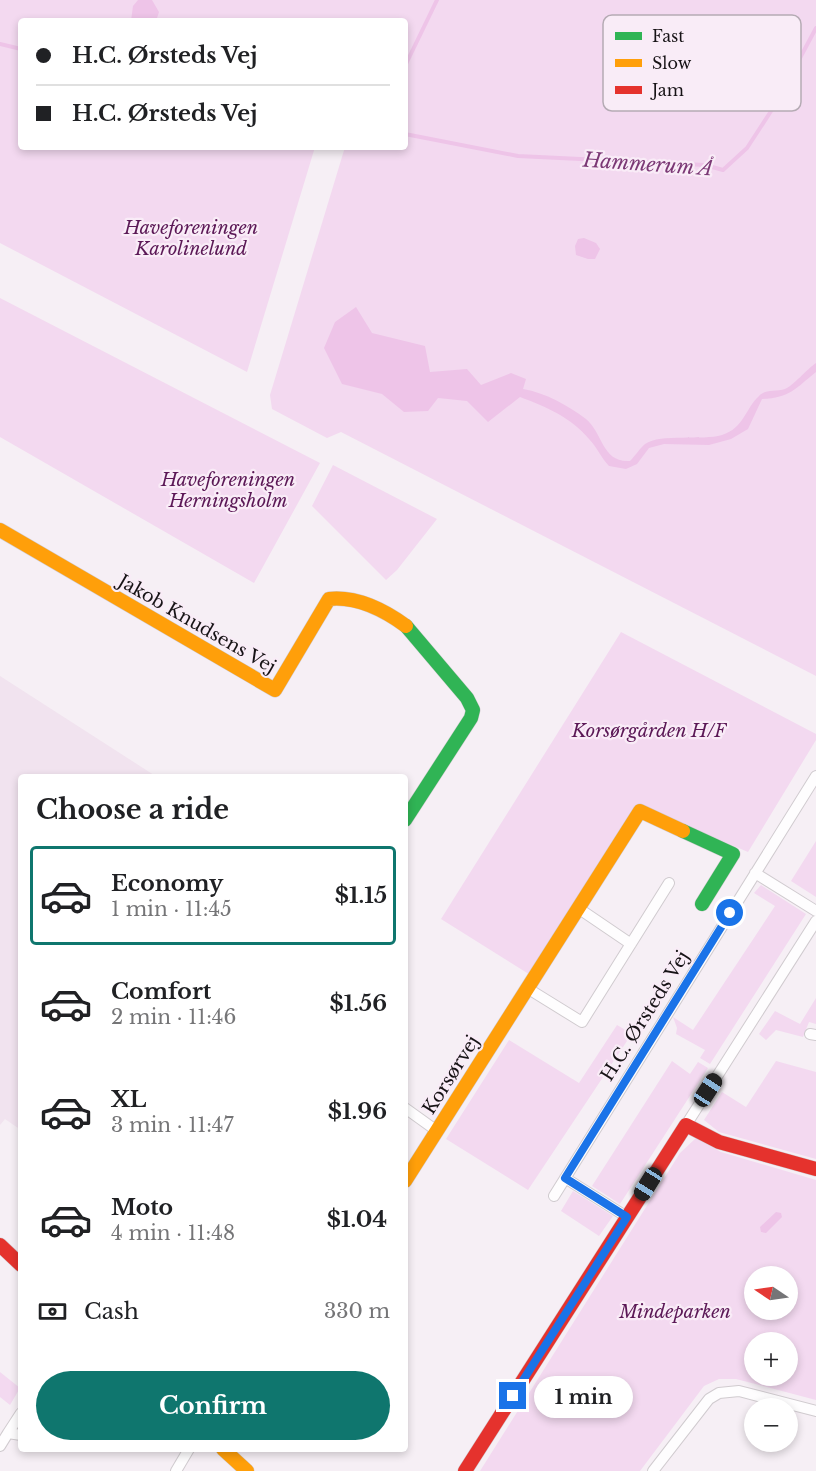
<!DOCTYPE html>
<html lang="en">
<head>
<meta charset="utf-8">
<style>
	:root { --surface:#fff; --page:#f6f6f6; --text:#202124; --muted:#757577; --line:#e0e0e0; --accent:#0f766e }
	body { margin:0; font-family:"Libre Baskerville",serif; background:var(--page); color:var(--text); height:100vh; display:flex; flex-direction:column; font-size:22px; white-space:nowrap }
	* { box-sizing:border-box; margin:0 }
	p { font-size:20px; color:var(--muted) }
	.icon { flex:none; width:33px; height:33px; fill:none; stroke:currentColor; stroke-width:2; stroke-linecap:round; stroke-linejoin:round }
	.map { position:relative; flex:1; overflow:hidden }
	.sheet { position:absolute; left:18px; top:774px; width:390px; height:678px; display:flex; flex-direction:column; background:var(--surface); border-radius:6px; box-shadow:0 3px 9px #0003 }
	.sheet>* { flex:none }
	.guide { position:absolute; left:18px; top:18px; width:390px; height:132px; border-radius:6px; box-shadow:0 3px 9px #0003; display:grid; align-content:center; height:132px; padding:0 18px; background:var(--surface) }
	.needle { width:39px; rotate:283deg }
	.fabs { position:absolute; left:744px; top:1266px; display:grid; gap:12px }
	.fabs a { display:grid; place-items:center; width:54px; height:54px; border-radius:50%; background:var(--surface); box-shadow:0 3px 9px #0003; font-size:30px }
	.end { position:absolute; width:27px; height:27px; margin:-14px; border:8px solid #1a73e8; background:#fff; box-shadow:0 0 0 3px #fff }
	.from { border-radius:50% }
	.bubble { position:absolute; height:42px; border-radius:21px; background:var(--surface); box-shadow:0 3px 9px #0003; font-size:20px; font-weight:800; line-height:42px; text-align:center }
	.car { position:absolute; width:18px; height:36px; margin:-18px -9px; border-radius:8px; box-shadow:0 0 4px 2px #0007; background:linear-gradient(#222 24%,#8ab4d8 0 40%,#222 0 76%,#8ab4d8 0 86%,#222 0) }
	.guide b { display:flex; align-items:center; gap:21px; height:57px; font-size:22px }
	.guide b+b { border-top:2px solid var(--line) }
	.guide i { width:15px; height:15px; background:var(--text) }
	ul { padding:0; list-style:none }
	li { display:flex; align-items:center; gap:18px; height:99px; margin:0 12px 9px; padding:0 6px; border:3px solid transparent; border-radius:6px }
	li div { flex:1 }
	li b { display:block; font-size:22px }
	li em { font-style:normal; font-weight:800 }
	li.active { border-color:var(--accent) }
	li>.icon { width:54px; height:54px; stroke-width:1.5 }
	h2 { padding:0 18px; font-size:27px; line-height:72px }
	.pay { display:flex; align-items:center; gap:15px; height:66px; padding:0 18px; font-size:22px }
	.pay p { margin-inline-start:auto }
	.cta { display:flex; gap:12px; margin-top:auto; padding:12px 18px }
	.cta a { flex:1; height:69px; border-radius:36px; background:var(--accent); color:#fff; font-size:24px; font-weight:800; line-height:69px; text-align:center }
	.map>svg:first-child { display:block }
</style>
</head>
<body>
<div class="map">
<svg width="816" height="1471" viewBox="0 0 816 1471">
	<rect width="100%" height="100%" fill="#f6eff5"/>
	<path fill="#f1e3ef" d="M 0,676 L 157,777 L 21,777 L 21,1130 L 5,1119 L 0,1125 Z"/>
	<path fill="#f3d9f0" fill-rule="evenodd" d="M 0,0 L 816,0 L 816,676 L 341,432 L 327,438 L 272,409 L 270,395 L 345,147 L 405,147 L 405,21 L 21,21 L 21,147 L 315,147 L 247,372 L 0,243 Z
		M 0,298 L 320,463 L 254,583 L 0,437 Z
		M 333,465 L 437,519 L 397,570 L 386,580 L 312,506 Z
		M 621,632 L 816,734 L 816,740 L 748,852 L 638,805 L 532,976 L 441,919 Z
		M 816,841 L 816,897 L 791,881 Z
		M 761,885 L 806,914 L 710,1064 L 700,1058 L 705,1050 L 676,1034 L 677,1028 L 673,1017 L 693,1030 L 775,906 L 754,893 Z
		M 816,998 L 816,1024 L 809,1022 L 803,1037 L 776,1030 L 766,1040 L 759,1034 L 775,1011 L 800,1024 Z
		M 617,1025 L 629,1032 L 627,1041 L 528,1190 L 446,1139 L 509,1040 L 579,1083 Z
		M 672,1061 L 690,1074 L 698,1062 L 708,1068 L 620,1204 L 592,1186 Z
		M 776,1061 L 816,1072 L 816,1159 L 719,1132 L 704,1120 L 722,1092 L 746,1107 Z
		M 696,1138 L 721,1152 L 816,1180 L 816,1400 L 736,1379 L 719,1379 L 704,1386 L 640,1471 L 480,1471 L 680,1153 ZM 754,1276 L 788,1276 L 788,1310 L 754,1310 ZM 754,1342 L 788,1342 L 788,1376 L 754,1376 Z
		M 573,1191 L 613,1216 L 599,1236 L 561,1211 Z
		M 0,1372 L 20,1388 L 10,1405 L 0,1397 Z"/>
	<path fill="#eec4e8" d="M 138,0 L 152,0 L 159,12 L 156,21 L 131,21 L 133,6 Z
		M 584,238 L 596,243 L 600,249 L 595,259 L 588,259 L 576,255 L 575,246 L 578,239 Z
		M 356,307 L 372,333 L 425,346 L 430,372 L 467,369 L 481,385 L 511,373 L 526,379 L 523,389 C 546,393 567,405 586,419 C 603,433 602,463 630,461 C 635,456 640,448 645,444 C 661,433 702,441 722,435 C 744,428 745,409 759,396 C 765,389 776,392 785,389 C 793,386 807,369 816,363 L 816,372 C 796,388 790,398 762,399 L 748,429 L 731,439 L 709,445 L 664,444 L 649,448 L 637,464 L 626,469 L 609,466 C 601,458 597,447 589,439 C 570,417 547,407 520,397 L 488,422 L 467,401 L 438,398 L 428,411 L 404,412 L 382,394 L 342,384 L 324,348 L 335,322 Z
		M 776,1212 L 781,1213 L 782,1217 L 766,1233 L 761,1232 L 760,1227 Z"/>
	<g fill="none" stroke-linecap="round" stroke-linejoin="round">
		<path stroke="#eec4e8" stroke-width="4" d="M 0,44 L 21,49
			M 405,66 L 437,0
			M 405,134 L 518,156 L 705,165 L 723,170 L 747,148 L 775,105 L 816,28"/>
		<defs>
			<path id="street" d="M 755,873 L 816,911
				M 578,908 L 631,944
				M 527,988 L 582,1022 L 669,883
				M 810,1034 L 816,1035
				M 405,1108 L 437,1131
				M 686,1125 L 816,921
				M 565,1178 L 627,1217
				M 554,1196 L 816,776
				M 8,1433 L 21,1413
				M 0,1446 L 8,1433 L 21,1435
				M 176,1471 L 189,1449
				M 653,1471 L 709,1399 L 719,1393 L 739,1391 L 816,1411"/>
			<path id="fast" d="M 405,820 L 471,718 L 473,710 L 467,698 L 406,626
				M 683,831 L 733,854 L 702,904"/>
			<path id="slow" d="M 0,530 L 275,690 L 329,599 C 357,596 384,610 406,626
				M 405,1181 L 640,811 L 683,831
				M 223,1449 L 247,1471"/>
			<path id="jam" d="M 0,1245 L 21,1265
				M 465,1471 L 686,1125 L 719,1142 L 816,1169"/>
		</defs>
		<use href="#street" stroke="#d0cbcf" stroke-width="12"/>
		<use href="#fast" stroke="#d0cbcf" stroke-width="15"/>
		<use href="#slow" stroke="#d0cbcf" stroke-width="15"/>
		<use href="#jam" stroke="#d0cbcf" stroke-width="15"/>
		<use href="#street" stroke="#fefdfe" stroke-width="10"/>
		<use href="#fast" stroke="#30b455" stroke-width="14"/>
		<use href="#slow" stroke="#ff9f0a" stroke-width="14"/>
		<use href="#jam" stroke="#e5322d" stroke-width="14"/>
	</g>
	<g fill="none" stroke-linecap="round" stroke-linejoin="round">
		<path stroke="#1a73e8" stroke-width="8" d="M 513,1396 L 627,1217 L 565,1178 L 730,913"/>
	</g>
	<g text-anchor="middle" stroke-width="4.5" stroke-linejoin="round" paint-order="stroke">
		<g font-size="18" font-style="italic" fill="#5b1856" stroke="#f9ecf7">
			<text x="191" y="234">Haveforeningen<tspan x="191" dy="21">Karolinelund</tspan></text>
			<text x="228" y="486">Haveforeningen<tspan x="228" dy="21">Herningsholm</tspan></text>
			<text x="649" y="737">Korsørgården H/F</text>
			<text x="675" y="1318">Mindeparken</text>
		</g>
		<g font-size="18" fill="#171316" stroke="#f9ecf7">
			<text transform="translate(197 624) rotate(30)" y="6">Jakob Knudsens Vej</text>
			<text transform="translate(645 1016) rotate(-58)" y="6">H.C. Ørsteds Vej</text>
			<text transform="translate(451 1075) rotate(-58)" y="6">Korsørvej</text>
		</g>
		<g font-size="20" font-style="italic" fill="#7b3875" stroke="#f9ecf7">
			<text transform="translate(648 164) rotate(4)" y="7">Hammerum Å</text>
		</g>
	</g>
	<rect x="603" y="15" width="198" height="96" rx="9" fill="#f9ecf7" stroke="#b5abb4" stroke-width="1.5"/>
	<rect x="615" y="32" width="27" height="8" fill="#30b455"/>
	<rect x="615" y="59" width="27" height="8" fill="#ff9f0a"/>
	<rect x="615" y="86" width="27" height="8" fill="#e5322d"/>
	<g font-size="16" fill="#171316">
		<text x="652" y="42">Fast</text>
		<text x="652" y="69">Slow</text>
		<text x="652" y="96">Jam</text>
	</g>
</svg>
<div class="fabs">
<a><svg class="needle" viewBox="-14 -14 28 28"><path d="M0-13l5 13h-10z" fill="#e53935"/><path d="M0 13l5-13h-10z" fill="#757577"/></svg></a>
<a>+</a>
<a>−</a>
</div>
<i class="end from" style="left:730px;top:913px"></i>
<i class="end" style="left:513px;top:1396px"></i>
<div class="bubble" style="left:534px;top:1376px;width:99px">1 min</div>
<i class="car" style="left:708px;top:1090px;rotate:33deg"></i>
<i class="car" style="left:648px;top:1184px;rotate:212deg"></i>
<div class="guide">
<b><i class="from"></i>H.C. Ørsteds Vej</b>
<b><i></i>H.C. Ørsteds Vej</b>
</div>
<section class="sheet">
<h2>Choose a ride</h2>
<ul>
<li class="active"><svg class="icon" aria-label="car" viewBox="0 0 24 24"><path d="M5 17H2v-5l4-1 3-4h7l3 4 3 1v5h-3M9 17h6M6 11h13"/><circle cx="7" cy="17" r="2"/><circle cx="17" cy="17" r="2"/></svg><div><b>Economy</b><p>1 min · 11:45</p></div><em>$1.15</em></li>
<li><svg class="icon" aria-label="car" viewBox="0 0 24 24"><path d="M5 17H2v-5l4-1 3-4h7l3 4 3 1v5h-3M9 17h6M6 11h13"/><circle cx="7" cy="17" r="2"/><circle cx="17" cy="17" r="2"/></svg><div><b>Comfort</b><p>2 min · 11:46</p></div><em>$1.56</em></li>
<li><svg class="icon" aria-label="car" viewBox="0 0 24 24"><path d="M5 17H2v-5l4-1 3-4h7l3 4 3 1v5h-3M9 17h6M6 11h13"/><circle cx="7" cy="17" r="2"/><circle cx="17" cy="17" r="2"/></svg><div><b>XL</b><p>3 min · 11:47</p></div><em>$1.96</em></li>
<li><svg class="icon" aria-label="car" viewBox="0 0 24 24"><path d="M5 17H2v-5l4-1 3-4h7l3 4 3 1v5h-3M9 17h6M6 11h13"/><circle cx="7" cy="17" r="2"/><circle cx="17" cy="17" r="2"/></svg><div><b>Moto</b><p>4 min · 11:48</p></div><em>$1.04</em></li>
</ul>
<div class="pay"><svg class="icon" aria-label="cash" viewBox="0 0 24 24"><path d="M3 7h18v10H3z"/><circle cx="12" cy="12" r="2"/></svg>Cash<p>330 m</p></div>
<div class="cta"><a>Confirm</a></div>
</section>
</div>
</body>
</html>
